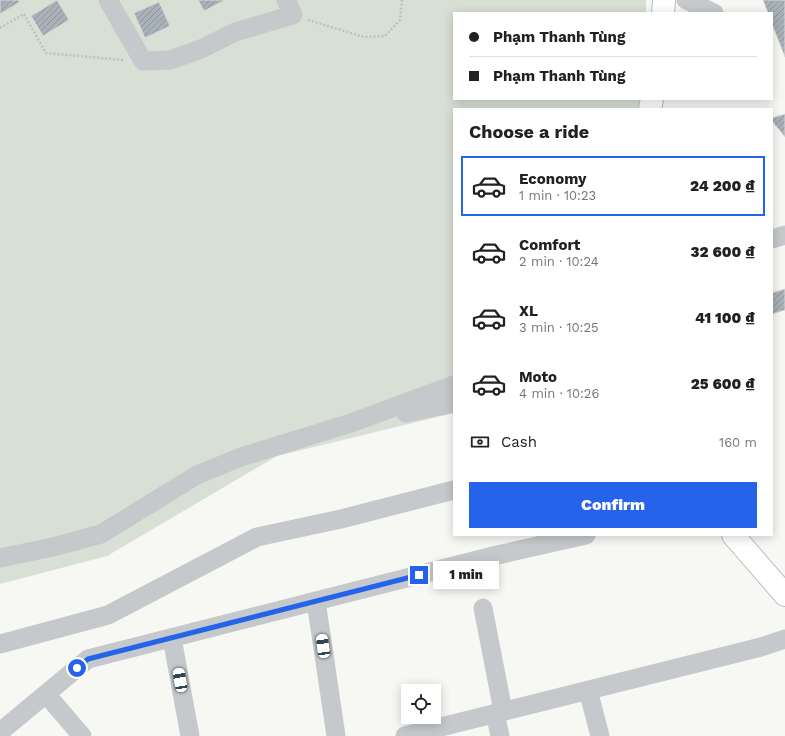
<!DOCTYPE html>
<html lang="en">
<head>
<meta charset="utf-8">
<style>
	:root { --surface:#fff; --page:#f6f6f6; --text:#202124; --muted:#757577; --line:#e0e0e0; --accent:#2563eb }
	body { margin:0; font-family:"Work Sans",sans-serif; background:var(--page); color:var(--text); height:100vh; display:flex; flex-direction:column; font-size:15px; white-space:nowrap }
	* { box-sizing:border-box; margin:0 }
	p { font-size:13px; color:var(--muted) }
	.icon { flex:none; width:22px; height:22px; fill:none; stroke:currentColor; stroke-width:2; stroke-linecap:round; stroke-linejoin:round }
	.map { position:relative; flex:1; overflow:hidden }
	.drawer { position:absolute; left:453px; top:108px; width:320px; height:428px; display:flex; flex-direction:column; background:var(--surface); border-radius:0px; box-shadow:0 2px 10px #0003 }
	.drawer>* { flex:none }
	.hud { position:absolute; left:453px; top:12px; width:320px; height:88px; border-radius:0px; box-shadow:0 2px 10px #0003; display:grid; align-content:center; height:88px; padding:0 16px; background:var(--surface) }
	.fabs { position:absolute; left:401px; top:684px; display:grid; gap:8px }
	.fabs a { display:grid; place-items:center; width:40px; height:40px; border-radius:0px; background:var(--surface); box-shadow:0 2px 10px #0003; font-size:20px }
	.end { position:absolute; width:18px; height:18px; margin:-9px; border:5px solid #2563eb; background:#fff; box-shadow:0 0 0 2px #fff }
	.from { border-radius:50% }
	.bubble { position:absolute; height:28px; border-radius:0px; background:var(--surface); box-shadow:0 2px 10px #0003; font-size:13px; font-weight:800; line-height:28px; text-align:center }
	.car { position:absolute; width:12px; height:24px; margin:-12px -6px; border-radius:5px; box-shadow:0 0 3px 1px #0007; background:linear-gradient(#fff 24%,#345 0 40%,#fff 0 76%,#345 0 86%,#fff 0) }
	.hud b { display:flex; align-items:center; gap:14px; height:38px; font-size:15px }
	.hud b+b { border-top:1px solid var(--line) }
	.hud i { width:10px; height:10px; background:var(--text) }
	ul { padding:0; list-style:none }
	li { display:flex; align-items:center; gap:12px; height:60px; margin:0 8px 6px; padding:0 8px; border:2px solid transparent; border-radius:0px }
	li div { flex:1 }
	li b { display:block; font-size:15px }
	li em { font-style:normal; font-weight:800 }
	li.selected { border-color:var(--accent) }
	li>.icon { width:36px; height:36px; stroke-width:1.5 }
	h2 { padding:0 16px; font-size:18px; line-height:48px }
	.pay { display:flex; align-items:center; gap:10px; height:44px; padding:0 16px; font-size:15px }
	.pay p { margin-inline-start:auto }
	.cta { display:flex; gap:8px; margin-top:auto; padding:8px 16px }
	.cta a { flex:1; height:46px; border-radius:0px; background:var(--accent); color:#fff; font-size:16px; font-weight:800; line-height:46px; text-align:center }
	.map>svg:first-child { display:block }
</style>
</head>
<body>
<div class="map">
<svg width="785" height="736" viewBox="0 0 785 736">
	<defs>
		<pattern id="building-hatch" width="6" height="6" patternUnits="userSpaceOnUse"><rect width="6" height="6" fill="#a9b2b8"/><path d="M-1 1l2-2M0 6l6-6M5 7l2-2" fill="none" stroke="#8d969b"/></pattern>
	</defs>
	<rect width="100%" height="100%" fill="#f7f7f4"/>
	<path fill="#d8dfd5" d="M 0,0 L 646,0 L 646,13 L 454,13 L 454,99 L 640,99 L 639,109 L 454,109 L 454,413 L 277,456 L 107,556 L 0,584 Z"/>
	<path fill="url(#building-hatch)" stroke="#d9d9d7" d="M 0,0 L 18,0 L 20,2 L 0,14 Z
		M 57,0 L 69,20 L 43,36 L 31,16 Z
		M 198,0 L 225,0 L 204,11 Z
		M 763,0 L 785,0 L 785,57 L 772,24 L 772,13 L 768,13 Z
		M 159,2 L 170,26 L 145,38 L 134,13 Z
		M 785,114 L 785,137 L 772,121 L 772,118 Z
		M 785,289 L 785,310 L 772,314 L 772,293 Z"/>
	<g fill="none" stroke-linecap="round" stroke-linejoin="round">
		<defs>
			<path id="major" d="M 663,13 L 664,0
				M 650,109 L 652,99
				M 733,535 L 785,595"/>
		</defs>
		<use href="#major" stroke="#b8bcc0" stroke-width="24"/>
		<path stroke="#bec1c3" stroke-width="2.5" stroke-dasharray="2 2" stroke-linecap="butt" d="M 308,20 L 364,37 L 385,36 L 400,20 L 402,0
			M 0,28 L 24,14 L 46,53 L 124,60"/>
		<path stroke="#c5c9cc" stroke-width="19" d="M 108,0 L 143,61 L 170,60 L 201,49 L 235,32 L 293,15 L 286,0
			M 686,0 L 714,13
			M 772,239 L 785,235
			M 406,413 L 454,403
			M 0,558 L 53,547 L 101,534 L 197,475 L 241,457 L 351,423 L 454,385
			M 316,601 L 336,736
			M 483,608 L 503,711
			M 172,638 L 190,736
			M 0,644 L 108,615 L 257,537 L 341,519 L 454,490
			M 588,690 L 600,736
			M 46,694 L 82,736
			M 495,713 L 500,736
			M 0,732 L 88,659 L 493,556 L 586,535
			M 405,736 L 761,647 L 785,639"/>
		<use href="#major" stroke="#fff" stroke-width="22"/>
	</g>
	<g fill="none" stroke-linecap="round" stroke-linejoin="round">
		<path stroke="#2563eb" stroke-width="5" d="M 77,668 L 88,659 L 419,575"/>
	</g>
</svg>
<div class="fabs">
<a><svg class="icon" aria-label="locate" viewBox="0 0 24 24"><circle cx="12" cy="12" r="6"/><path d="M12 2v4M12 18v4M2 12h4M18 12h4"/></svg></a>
</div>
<i class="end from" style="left:77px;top:668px"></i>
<i class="end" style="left:419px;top:575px"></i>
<div class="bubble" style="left:433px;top:561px;width:66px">1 min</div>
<i class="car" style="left:323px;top:646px;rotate:352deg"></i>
<i class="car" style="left:180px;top:680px;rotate:350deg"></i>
<div class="hud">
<b><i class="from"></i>Phạm Thanh Tùng</b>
<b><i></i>Phạm Thanh Tùng</b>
</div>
<section class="drawer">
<h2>Choose a ride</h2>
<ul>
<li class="selected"><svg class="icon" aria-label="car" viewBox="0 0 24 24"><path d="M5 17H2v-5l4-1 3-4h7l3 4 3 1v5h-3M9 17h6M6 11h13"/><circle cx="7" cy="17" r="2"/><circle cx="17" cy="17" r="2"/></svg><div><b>Economy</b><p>1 min · 10:23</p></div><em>24 200 ₫</em></li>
<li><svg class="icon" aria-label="car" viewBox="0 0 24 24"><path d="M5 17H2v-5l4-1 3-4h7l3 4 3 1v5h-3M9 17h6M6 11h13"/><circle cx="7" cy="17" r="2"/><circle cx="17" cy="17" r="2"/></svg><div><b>Comfort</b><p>2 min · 10:24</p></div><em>32 600 ₫</em></li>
<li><svg class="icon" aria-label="car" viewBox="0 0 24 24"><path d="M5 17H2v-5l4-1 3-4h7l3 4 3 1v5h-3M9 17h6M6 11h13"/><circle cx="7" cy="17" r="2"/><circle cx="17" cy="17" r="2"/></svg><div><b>XL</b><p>3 min · 10:25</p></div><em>41 100 ₫</em></li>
<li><svg class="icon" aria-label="car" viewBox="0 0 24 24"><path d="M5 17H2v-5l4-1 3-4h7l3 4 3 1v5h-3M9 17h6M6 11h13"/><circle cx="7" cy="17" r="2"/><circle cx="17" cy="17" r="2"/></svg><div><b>Moto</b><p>4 min · 10:26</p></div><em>25 600 ₫</em></li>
</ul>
<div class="pay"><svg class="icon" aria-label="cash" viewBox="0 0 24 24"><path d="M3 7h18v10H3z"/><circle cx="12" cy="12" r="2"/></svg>Cash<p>160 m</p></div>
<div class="cta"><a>Confirm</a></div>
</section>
</div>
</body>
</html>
